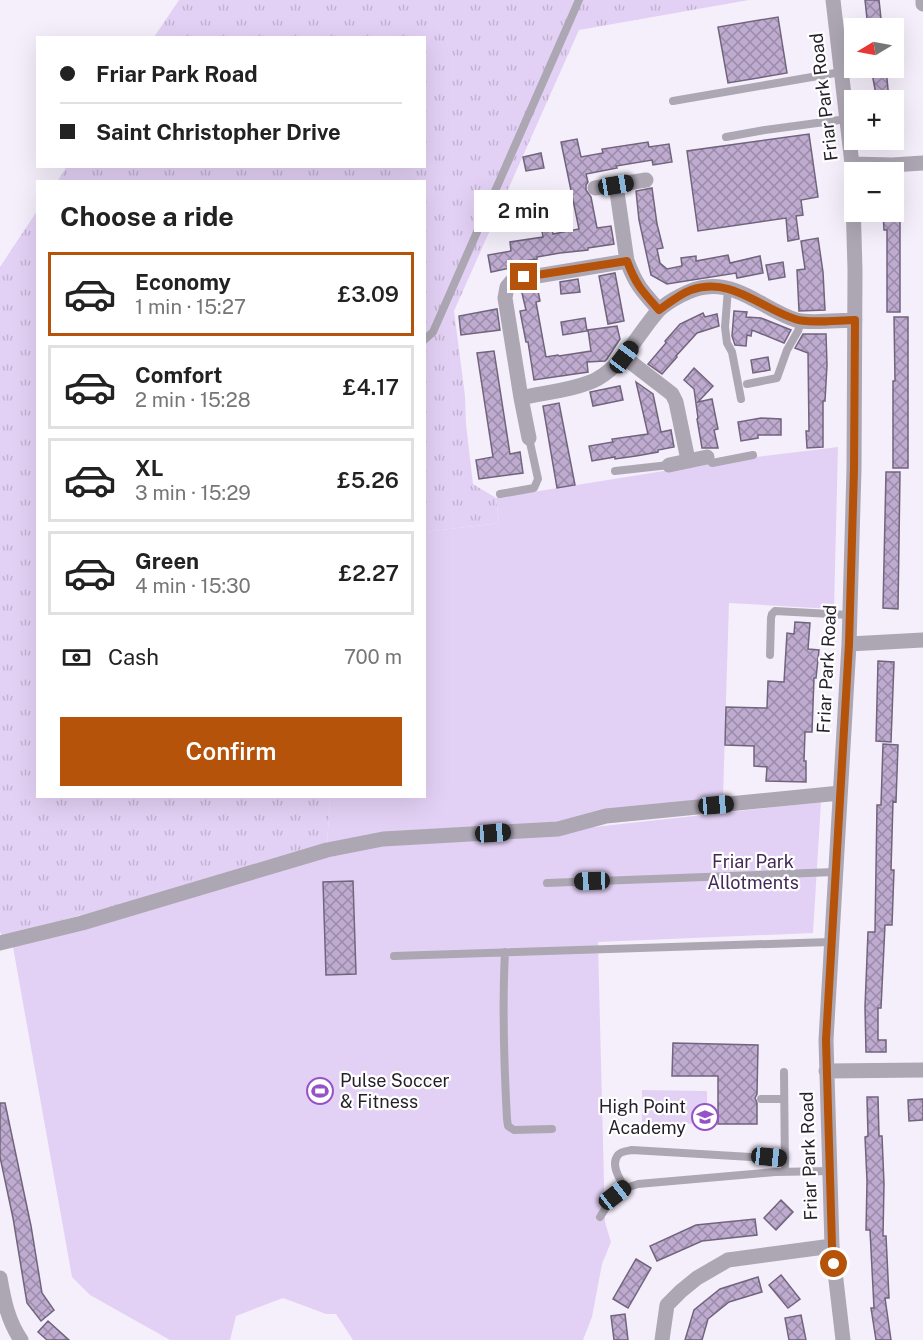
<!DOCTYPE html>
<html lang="en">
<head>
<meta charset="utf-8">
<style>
	:root { --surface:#fff; --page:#f2f2f2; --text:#222; --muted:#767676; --line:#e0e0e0; --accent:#b45309 }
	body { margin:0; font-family:"Public Sans",sans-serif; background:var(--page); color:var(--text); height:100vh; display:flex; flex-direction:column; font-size:22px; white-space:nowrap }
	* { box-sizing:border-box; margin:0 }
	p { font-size:20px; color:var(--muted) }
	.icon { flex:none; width:33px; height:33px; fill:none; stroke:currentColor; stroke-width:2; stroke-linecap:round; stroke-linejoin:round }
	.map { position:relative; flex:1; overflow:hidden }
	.details { position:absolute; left:36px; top:180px; width:390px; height:618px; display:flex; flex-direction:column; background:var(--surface); border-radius:0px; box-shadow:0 6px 24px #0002 }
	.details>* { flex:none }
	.hud { position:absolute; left:36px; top:36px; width:390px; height:132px; border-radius:0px; box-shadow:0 6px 24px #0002; display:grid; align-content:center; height:132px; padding:0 24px; background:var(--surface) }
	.needle { width:39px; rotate:260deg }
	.buttons { position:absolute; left:844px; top:18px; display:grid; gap:12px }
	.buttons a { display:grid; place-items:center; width:60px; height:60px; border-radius:0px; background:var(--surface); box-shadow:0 6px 24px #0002; font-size:30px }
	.end { position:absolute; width:27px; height:27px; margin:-14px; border:8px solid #b45309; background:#fff; box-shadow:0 0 0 3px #fff }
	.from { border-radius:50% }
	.bubble { position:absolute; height:42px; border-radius:0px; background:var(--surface); box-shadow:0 6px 24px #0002; font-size:20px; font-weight:600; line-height:42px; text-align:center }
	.car { position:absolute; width:18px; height:36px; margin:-18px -9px; border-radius:8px; box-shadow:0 0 4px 2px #0007; background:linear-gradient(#222 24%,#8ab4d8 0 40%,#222 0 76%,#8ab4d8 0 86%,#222 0) }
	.hud b { display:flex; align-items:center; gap:21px; height:57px; font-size:22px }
	.hud b+b { border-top:2px solid var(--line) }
	.hud i { width:15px; height:15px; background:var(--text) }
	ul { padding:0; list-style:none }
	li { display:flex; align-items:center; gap:18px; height:84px; margin:0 12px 9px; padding:0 12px; border:3px solid var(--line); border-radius:0px }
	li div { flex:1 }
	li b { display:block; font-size:22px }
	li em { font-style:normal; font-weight:600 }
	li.active { border-color:var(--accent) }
	li>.icon { width:54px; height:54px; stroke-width:1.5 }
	h2 { padding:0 24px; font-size:27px; line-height:72px }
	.pay { display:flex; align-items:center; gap:15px; height:66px; padding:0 24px; font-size:22px }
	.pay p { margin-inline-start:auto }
	.button { display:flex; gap:12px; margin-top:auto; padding:12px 24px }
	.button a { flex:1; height:69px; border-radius:0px; background:var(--accent); color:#fff; font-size:24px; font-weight:600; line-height:69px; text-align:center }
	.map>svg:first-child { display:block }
</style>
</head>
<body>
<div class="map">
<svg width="923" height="1340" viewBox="0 0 923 1340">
	<defs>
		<pattern id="grass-tufts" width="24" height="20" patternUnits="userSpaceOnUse" patternTransform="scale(1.5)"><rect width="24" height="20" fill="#e3d1f5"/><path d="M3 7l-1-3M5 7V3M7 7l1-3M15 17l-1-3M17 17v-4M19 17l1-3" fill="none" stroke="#c3b3d2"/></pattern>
		<pattern id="building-cross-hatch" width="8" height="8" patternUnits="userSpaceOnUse" patternTransform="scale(1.5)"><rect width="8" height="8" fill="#beabcf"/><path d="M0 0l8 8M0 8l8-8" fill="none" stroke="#9a8ba8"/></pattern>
	</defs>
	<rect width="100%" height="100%" fill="#f5effb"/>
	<path fill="url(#grass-tufts)" d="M 179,0 L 749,0 L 579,30 L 454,311 L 465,396 L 466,424 L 473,484 L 496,498 L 499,523 L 425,532 L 424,182 L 57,182 L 67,166 L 424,166 L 424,38 L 154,37 Z
		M 37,211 L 38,796 L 330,797 L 327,846 L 207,882 L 2,936 L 0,932 L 0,267 Z"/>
	<path fill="#e3d1f5" d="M 838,447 L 834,609 L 729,603 L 723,798 L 558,824 L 327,846 L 330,797 L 424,796 L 425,532 L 499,523 L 496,498 L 732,460 Z
		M 821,802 L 813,933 L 598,942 L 605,1222 L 611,1242 L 602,1264 L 592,1317 L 583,1340 L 353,1340 L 336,1314 L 326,1314 L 283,1298 L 236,1316 L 230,1340 L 170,1340 L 90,1295 L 72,1277 L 13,947 L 330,852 L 385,842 L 594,827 Z
		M 642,1090 L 707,1091 L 707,1124 L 642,1123 Z"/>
	<path fill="url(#building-cross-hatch)" stroke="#71647d" stroke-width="1.5" d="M 865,0 L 879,0 L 882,28 L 868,28 Z
		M 778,17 L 787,73 L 728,83 L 718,27 Z
		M 871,68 L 886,68 L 889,100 L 877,100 Z
		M 809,134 L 818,197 L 801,200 L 803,215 L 796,216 L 799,239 L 788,241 L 786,218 L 698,231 L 687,151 Z
		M 577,139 L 581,157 L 603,153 L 602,149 L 648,142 L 649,147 L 669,144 L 672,162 L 653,165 L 652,160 L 616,166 L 617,168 L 586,174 L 588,182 L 586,185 L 586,190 L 591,197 L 597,228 L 611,226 L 614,244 L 588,248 L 588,250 L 560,253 L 537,257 L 537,259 L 509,263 L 510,268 L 491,272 L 488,255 L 511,251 L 510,242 L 543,237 L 542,231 L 552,228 L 553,234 L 579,229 L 561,142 Z
		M 541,153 L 544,168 L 526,171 L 523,157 Z
		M 652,188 L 657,224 L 663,248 L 657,249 L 660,263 L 667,269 L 682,266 L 681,258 L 696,256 L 696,261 L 728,255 L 730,263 L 760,256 L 763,273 L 737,278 L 736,273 L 667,284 L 651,275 L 639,220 L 636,191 Z
		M 546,194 L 548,209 L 510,214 L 508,200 Z
		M 883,212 L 900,212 L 900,312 L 887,312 L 887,230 L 884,230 Z
		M 818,238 L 823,272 L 825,310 L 799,311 L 797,270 L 805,269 L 801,241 Z
		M 783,262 L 785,277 L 769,280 L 766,265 Z
		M 615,273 L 624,321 L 608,324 L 599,276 Z
		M 578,279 L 580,292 L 561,294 L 560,282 Z
		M 537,286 L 540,301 L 536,302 L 546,357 L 558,355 L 559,356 L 591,351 L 588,330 L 617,326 L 620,339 L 607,359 L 605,361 L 587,362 L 588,372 L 534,380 L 528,342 L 526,342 L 520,311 L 526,310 L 521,289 Z
		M 497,309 L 500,330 L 461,335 L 459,316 Z
		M 734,311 L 747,312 L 746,317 L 761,318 L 791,330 L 784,343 L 752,330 L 751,336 L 747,335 L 746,346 L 735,345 L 732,336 Z
		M 703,313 L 705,317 L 717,314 L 719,326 L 697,333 L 676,356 L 677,357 L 662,374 L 648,364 L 666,343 L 665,341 L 680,324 Z
		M 894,317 L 908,317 L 908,468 L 893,468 L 893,381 L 895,381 Z
		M 585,318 L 587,331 L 563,335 L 561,322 Z
		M 803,334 L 826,334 L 827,365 L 825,401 L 823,401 L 823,447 L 807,448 L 806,431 L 809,431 L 808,353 L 795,348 Z
		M 494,351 L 510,454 L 520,452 L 523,473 L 479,479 L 476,460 L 493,457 L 477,353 Z
		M 768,357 L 770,370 L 753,373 L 751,360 Z
		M 694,368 L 713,386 L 698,402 L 712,399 L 718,429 L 714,430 L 718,448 L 702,448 L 697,419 L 698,418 L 694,389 L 684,380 Z
		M 636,382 L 653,394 L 661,432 L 671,430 L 674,447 L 658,450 L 658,452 L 636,456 L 615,459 L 615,457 L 592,461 L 589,446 L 613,442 L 612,439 L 648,434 Z
		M 620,386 L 623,400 L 593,406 L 590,392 Z
		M 559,403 L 575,485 L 557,488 L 543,406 Z
		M 761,418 L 781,419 L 781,435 L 758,435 L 758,438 L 741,441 L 738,422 Z
		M 886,472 L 900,472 L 898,609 L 883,608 Z
		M 795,622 L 810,623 L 808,649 L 819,650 L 816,678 L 814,678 L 812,732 L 805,732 L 804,761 L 806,761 L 806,782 L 766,781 L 767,767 L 754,766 L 754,746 L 725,745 L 726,707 L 767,708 L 768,681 L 784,682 L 787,633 L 794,634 Z
		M 878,661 L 894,662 L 891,742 L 876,741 Z
		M 883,744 L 898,745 L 896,802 L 893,801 L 891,870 L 894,870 L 892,925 L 885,925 L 881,1008 L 878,1008 L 878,1040 L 886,1040 L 886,1052 L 866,1052 L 865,1007 L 868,932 L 875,932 L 877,805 L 881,805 Z
		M 353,881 L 356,974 L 326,975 L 323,882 Z
		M 673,1043 L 758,1045 L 757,1094 L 755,1098 L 757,1103 L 757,1124 L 718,1124 L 718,1076 L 672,1076 Z
		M 867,1097 L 878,1097 L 879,1136 L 882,1136 L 884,1184 L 883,1236 L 886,1236 L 889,1298 L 885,1298 L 891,1340 L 876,1340 L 871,1308 L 874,1308 L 870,1230 L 866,1230 L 867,1181 L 865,1137 L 868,1136 Z
		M 923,1099 L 923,1120 L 909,1121 L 908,1100 Z
		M 0,1103 L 5,1103 L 31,1226 L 42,1293 L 54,1310 L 41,1321 L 27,1303 L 13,1218 L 0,1157 Z
		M 781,1200 L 793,1212 L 776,1230 L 764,1218 Z
		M 755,1219 L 757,1235 L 702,1241 L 657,1261 L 650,1246 L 696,1225 Z
		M 636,1259 L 651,1268 L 628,1308 L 613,1299 Z
		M 781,1275 L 800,1299 L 788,1308 L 769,1285 Z
		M 758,1277 L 762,1292 L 729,1302 L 708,1319 L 702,1340 L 685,1340 L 694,1310 L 720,1289 Z
		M 625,1314 L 628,1340 L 614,1340 L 611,1316 Z
		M 801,1315 L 806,1340 L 789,1340 L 785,1318 Z
		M 48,1321 L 69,1340 L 47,1340 L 38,1332 Z"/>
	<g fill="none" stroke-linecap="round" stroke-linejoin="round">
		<path stroke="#ada7b3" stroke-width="8" d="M 673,101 L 841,72
			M 726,137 L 765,130 L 847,119
			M 728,289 L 725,327 L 727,343 L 732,352 L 741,399
			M 424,340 L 433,332 L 579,0
			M 747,384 L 777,378 L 787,350 L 798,331 L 801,321
			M 707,457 L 712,463 L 753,455
			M 615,471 L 669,465
			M 500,494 L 534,488 L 538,479 L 529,438
			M 770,655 L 771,618 L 772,614 L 775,611 L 850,615
			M 547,883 L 835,872
			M 505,952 C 502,1008 504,1064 507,1119 L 508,1126 L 514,1130 L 552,1129
			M 394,956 L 830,942
			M 784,1072 L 785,1172
			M 761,1099 L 784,1099
			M 625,1188 C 620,1179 610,1165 618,1155 C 621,1151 628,1151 632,1150 L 785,1159
			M 600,1217 C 611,1199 617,1190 638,1184 L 775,1172 L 830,1171"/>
		<path stroke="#ada7b3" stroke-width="15" d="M 833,0 L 852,164 L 855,270 L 854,469 L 849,644 L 826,1040 L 832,1246 L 843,1340
			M 923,0 L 923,4
			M 852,164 L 892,165 L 923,163
			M 616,185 L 627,261
			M 595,188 L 646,180
			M 659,310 C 642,291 636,285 627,261 L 513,280 L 507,287 L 505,298 L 521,398 C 542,393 579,389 597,379 C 626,362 637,335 658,311 C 668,301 692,288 706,287 C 740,283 765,310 796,320 C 810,324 839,320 855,320
			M 624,357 L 672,394 L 676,402 L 688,460
			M 521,398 L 529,438
			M 669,465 L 707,457
			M 849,644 L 923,640
			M 0,943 L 82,923 L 327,850 L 383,839 L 558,829 L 606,816 L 840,793
			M 826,1071 L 923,1070
			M 0,1278 C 4,1301 8,1321 21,1340
			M 662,1340 L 667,1305 L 681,1291 L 697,1278 L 728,1260 L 832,1246"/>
	</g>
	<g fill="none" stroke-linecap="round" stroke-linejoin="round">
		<path stroke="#b45309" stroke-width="8" d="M 524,277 L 627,261 C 636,285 642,291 659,310 C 669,303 680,294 691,290 C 731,276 760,308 795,319 C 809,324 839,320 855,320 L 854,469 L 849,644 L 826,1040 L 832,1246 L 834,1264"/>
	</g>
	<defs>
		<symbol id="stadium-ring" viewBox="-11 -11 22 22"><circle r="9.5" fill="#fff" stroke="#9653c7" stroke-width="1.5"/><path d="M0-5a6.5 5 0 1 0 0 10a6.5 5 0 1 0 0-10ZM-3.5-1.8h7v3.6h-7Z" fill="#9653c7"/></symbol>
		<symbol id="school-ring" viewBox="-11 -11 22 22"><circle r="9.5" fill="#fff" stroke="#9653c7" stroke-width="1.5"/><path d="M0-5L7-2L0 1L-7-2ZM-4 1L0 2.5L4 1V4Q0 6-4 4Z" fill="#9653c7"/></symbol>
	</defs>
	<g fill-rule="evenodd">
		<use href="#stadium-ring" x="305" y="1076" width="30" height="30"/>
		<use href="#school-ring" x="690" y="1102" width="30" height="30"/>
	</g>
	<g text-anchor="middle" stroke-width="4.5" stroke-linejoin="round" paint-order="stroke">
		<g font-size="18" fill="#251f2a" stroke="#fff">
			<text transform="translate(824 97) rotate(-97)" y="6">Friar Park Road</text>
			<text transform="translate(827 669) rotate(-87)" y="6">Friar Park Road</text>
			<text transform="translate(809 1156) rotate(-92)" y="6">Friar Park Road</text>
		</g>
		<g font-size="18" fill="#432957" stroke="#fff">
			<text x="753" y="868">Friar Park<tspan x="753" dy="21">Allotments</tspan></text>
		</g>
		<g font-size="18" fill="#251f2a" stroke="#fff" text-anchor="start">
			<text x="340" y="1087">Pulse Soccer<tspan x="340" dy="21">&amp; Fitness</tspan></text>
			<text x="686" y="1113" text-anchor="end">High Point<tspan x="686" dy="21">Academy</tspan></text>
		</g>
	</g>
</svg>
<div class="buttons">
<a><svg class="needle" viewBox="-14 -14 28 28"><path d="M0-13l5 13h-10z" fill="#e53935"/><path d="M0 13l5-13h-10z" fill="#767676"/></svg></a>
<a>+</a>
<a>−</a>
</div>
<i class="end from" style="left:834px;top:1264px"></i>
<i class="end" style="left:524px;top:277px"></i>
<div class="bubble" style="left:474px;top:190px;width:99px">2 min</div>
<i class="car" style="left:616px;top:185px;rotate:81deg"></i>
<i class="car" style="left:624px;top:357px;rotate:37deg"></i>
<i class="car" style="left:716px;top:805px;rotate:85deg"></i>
<i class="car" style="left:493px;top:833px;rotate:86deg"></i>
<i class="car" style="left:592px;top:881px;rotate:268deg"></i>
<i class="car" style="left:769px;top:1157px;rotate:96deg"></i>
<i class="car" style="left:615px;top:1195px;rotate:52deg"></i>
<div class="hud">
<b><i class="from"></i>Friar Park Road</b>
<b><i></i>Saint Christopher Drive</b>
</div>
<section class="details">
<h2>Choose a ride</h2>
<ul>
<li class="active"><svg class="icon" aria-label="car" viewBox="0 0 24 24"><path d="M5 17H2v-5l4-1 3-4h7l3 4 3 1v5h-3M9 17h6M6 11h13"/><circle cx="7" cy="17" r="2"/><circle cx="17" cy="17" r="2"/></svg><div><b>Economy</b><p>1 min · 15:27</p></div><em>£3.09</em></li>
<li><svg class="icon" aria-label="car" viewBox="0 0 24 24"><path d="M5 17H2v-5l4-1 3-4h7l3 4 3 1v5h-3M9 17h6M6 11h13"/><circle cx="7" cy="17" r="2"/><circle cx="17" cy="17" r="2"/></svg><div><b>Comfort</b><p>2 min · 15:28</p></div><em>£4.17</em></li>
<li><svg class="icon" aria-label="car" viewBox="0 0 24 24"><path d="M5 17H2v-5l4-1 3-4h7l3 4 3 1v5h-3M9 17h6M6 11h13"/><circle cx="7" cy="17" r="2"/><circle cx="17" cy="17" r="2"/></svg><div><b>XL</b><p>3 min · 15:29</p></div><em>£5.26</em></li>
<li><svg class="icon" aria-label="car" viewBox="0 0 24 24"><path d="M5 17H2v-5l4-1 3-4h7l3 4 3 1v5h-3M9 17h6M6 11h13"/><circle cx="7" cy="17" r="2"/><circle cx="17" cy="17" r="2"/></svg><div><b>Green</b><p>4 min · 15:30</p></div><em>£2.27</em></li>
</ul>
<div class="pay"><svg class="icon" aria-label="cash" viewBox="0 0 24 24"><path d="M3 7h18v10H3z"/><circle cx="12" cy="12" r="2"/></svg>Cash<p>700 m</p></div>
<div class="button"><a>Confirm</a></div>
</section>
</div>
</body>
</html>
